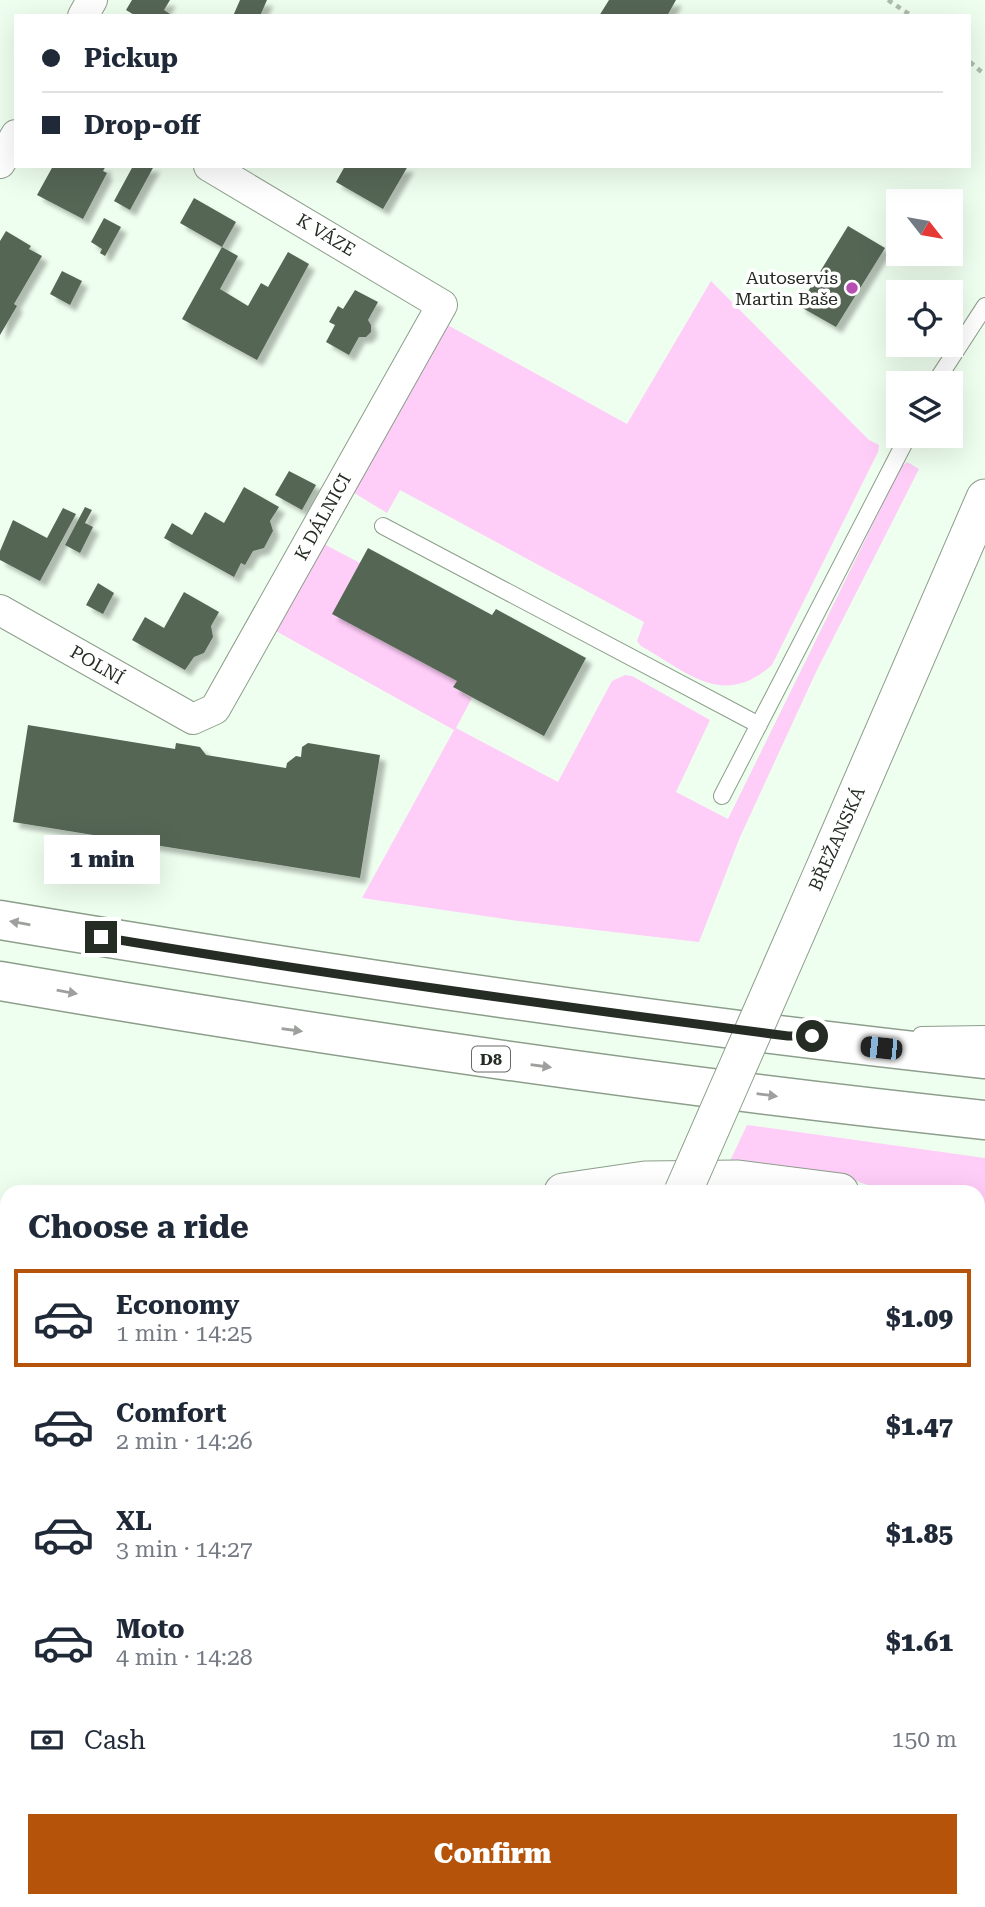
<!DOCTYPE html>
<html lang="en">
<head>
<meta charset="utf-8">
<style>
	:root { --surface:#fff; --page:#f6f6f7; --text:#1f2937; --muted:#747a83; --line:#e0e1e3; --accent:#b45309 }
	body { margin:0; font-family:"Roboto Serif",serif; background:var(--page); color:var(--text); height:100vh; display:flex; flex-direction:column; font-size:26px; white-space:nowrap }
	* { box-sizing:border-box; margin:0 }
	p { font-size:23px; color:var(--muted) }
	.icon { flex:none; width:38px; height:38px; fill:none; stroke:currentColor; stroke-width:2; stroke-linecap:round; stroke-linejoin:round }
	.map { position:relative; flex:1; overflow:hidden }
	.side { position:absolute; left:0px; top:1185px; width:985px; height:723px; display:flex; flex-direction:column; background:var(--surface); border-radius:21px 21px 0 0; box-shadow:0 7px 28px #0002 }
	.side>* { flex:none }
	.banner { position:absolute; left:14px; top:14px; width:957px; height:154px; border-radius:0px; box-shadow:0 7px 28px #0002; display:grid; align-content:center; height:154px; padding:0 28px; background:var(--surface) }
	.needle { width:46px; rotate:121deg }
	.fabs { position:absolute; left:886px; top:189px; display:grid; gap:14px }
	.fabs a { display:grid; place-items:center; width:77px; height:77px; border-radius:0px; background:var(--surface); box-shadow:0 7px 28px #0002; font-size:35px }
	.end { position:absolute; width:32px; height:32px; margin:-16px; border:9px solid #252c24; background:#fff; box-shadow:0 0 0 4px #fff }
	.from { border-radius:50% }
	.bubble { position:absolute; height:49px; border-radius:0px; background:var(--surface); box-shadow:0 7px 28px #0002; font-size:23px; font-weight:800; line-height:49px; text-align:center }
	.car { position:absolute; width:21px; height:42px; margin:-21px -10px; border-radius:9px; box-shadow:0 0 5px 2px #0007; background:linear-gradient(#222 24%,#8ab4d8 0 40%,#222 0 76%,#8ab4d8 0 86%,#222 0) }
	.banner b { display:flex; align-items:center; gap:24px; height:66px; font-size:26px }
	.banner b+b { border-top:2px solid var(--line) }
	.banner i { width:18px; height:18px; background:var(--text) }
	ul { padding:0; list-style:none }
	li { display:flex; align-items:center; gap:21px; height:98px; margin:0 14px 10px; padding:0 14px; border:4px solid transparent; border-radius:0px }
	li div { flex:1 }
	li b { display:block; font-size:26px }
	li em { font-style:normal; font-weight:800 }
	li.current { border-color:var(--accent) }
	li>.icon { width:63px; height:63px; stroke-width:1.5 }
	h2 { padding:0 28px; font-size:32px; line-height:84px }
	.pay { display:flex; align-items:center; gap:18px; height:77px; padding:0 28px; font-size:26px }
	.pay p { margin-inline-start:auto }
	.action { display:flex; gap:14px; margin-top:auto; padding:14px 28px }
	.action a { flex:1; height:80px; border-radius:0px; background:var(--accent); color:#fff; font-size:28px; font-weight:800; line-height:80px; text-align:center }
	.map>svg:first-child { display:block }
</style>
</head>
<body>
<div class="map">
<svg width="985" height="1907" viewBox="0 0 985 1907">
	<defs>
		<filter id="shadow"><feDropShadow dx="6" dy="6" stdDeviation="2" flood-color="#0004"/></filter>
	</defs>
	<rect width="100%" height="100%" fill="#efffef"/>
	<path fill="#fecdf8" d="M 711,281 L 869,440 L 879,445 L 878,452 L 772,665 C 723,709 687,672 641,646 L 637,641 L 644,622 L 400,490 L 387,513 L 351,491 L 444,323 L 627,424 Z
		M 907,462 L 919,469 L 816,672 L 740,837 L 699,942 L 518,921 L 362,898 L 454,730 L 274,630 L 322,543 L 360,563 L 333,614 L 457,681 L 453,687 L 472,698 L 456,728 L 558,782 L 612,681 L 625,675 L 632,676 L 710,720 L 676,792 L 728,819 L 901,467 Z
		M 747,1125 L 985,1158 L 985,1227 L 978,1224 L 978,1192 L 888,1192 L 833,1173 L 730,1161 Z"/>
	<path fill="#566655" filter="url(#shadow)" d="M 132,0 L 170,0 L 164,10 L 173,16 L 136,16 L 126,10 Z
		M 240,0 L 267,0 L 260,16 L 233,16 Z
		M 609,0 L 676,0 L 667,16 L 599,16 Z
		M 53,166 L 106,166 L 103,171 L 107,173 L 83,219 L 37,195 Z
		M 133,166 L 154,166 L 130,210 L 114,201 Z
		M 345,166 L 408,166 L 383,209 L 336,182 Z
		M 194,198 L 236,222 L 222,247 L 180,223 Z
		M 104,218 L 121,227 L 105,256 L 100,253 L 102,249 L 91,242 Z
		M 848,226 L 885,248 L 836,327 L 799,306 Z
		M 6,231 L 31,246 L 29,249 L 42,256 L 14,304 L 17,306 L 0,335 L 0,241 Z
		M 222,247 L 238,256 L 220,289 L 248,306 L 261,283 L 268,287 L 288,252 L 309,264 L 257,360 L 182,319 Z
		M 62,271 L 82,281 L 70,305 L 50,294 Z
		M 355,290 L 378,302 L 368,320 L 371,325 L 371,332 L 366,337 L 359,337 L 349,355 L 326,342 L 335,325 L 329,322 L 338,306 L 343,309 Z
		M 289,471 L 316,485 L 302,510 L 275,495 Z
		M 244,487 L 279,507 L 270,521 L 273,531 L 264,548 L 253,551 L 245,565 L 241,563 L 234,577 L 164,538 L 172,523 L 192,535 L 205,512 L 224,523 Z
		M 85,507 L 92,510 L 85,523 L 93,527 L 80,553 L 65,545 Z
		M 63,508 L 76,514 L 40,581 L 0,560 L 0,551 L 13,520 L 47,538 Z
		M 368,548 L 492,615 L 496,609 L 586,658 L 544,736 L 453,687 L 457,681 L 332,614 Z
		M 98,583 L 114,593 L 103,614 L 86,605 Z
		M 184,592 L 219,612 L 211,626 L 213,637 L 204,653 L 194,657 L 185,670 L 132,640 L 145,617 L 164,628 Z
		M 28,725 L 175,749 L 176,743 L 200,747 L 206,755 L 286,768 L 287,763 L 296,756 L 301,757 L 302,747 L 308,743 L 380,755 L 360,878 L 13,822 Z
		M 985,1487 L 985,1583 L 978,1579 L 978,1498 Z
		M 978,1752 L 985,1756 L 985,1825 L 978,1821 Z
		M 978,1868 L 985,1872 L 985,1907 L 869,1907 L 859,1900 L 978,1900 Z
		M 471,1900 L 575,1900 L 571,1907 L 467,1907 Z
		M 740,1900 L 774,1900 L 770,1907 L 736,1907 Z"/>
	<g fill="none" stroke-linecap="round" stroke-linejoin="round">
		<defs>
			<path id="service" d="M 935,383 L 985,306
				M 383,526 L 759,725
				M 722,796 L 908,436
				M 921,1035 L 985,1034
				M 667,1907 L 671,1900"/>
			<path id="minor" d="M 83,16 L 92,0
				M 0,163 L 16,135
				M 0,610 L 193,719 L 215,709 L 442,305 L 209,166"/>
			<path id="tertiary" d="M 829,858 L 985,498
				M 563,1192 L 645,1180 L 738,1179 L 840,1192
				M 978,1245 L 985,1248
				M 0,1877 L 7,1876"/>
			<path id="motorway" d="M 0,920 C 327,975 655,1023 985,1059
				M 0,981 C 327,1037 655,1085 985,1120"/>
		</defs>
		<use href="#service" stroke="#8c9e8b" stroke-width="18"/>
		<use href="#minor" stroke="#8c9e8b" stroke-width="32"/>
		<use href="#tertiary" stroke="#8c9e8b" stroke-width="39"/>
		<use href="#motorway" stroke="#8c9e8b" stroke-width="41"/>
		<path stroke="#afbcaf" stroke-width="4.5" stroke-dasharray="5 5" stroke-linecap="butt" d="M 888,0 L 912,16
			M 970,62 L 985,75
			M 978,1322 L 985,1324"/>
		<use href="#service" stroke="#fff" stroke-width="16"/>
		<use href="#minor" stroke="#fff" stroke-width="30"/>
		<use href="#tertiary" stroke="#fff" stroke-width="37"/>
		<use href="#motorway" stroke="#fff" stroke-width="38"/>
		<defs>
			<path id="tertiary-bridge" d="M 683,1192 L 829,858"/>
		</defs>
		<use href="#tertiary-bridge" stroke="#8c9e8b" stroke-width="39" stroke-linecap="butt"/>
		<use href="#tertiary-bridge" stroke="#fff" stroke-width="37"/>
	</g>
	<defs><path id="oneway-solid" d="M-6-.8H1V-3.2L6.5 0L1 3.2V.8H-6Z" transform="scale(1.75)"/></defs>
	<g fill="#9da09c">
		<use href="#oneway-solid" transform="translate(20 923) rotate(-170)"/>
		<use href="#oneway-solid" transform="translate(67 992) rotate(10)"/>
		<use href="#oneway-solid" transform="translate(292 1030) rotate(8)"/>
		<use href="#oneway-solid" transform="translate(541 1066) rotate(8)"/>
		<use href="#oneway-solid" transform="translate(767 1095) rotate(7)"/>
	</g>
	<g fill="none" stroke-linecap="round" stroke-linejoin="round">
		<path stroke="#252c24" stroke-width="9" d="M 101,937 C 329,975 558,1006 788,1036 L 812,1036"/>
	</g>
	<circle fill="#b74eb1" stroke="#fff" stroke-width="2.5" cx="852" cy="288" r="7"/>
	<g text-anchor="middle" stroke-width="7" stroke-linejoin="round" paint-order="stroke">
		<rect fill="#fff" stroke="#666b66" stroke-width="2" x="472" y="1046.5" width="38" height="25" rx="5"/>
		<g font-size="16" font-weight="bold" fill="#252c24">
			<text x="491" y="1065">D8</text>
		</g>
		<g font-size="18" fill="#252c24" stroke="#fff">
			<text transform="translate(326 235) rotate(31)" y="6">K VÁZE</text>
			<text transform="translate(323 517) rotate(-61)" y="6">K DÁLNICI</text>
			<text transform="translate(97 665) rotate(30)" y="6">POLNÍ</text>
			<text transform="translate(837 839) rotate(-66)" y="6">BŘEŽANSKÁ</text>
		</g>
		<g font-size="18" fill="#252c24" stroke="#fff" text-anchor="end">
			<text x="838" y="284">Autoservis<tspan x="838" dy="21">Martin Baše</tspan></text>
		</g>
	</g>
</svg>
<div class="fabs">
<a><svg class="needle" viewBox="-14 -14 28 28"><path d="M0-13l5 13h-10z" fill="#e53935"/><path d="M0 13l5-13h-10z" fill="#747a83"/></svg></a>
<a><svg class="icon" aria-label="locate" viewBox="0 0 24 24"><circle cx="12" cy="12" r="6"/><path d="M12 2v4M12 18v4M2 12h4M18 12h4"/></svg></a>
<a><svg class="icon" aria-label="layers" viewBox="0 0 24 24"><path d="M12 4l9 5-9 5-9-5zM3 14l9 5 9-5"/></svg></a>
</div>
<i class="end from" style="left:812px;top:1036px"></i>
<i class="end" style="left:101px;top:937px"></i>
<div class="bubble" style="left:44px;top:835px;width:116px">1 min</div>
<i class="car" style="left:881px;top:1048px;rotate:276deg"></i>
<div class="banner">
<b><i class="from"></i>Pickup</b>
<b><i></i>Drop-off</b>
</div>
<section class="side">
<h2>Choose a ride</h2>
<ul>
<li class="current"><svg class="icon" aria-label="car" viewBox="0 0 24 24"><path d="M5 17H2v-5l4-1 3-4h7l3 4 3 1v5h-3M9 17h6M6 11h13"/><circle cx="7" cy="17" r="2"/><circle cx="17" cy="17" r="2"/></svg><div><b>Economy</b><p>1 min · 14:25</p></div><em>$1.09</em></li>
<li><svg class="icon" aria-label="car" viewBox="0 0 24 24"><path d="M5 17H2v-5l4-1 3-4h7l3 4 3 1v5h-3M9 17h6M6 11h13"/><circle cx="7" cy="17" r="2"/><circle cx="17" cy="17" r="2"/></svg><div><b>Comfort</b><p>2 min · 14:26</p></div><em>$1.47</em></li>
<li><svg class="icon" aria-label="car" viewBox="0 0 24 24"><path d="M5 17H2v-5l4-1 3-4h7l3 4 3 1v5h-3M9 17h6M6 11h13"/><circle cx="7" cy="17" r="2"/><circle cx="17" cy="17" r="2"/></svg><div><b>XL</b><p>3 min · 14:27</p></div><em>$1.85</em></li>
<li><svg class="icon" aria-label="car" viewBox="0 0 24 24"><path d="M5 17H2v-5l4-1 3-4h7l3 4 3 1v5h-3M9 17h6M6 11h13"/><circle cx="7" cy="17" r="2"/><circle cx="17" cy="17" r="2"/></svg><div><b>Moto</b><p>4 min · 14:28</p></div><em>$1.61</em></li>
</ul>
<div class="pay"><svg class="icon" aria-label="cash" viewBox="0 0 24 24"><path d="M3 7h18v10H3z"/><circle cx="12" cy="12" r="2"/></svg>Cash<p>150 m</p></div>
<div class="action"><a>Confirm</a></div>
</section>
</div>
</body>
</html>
